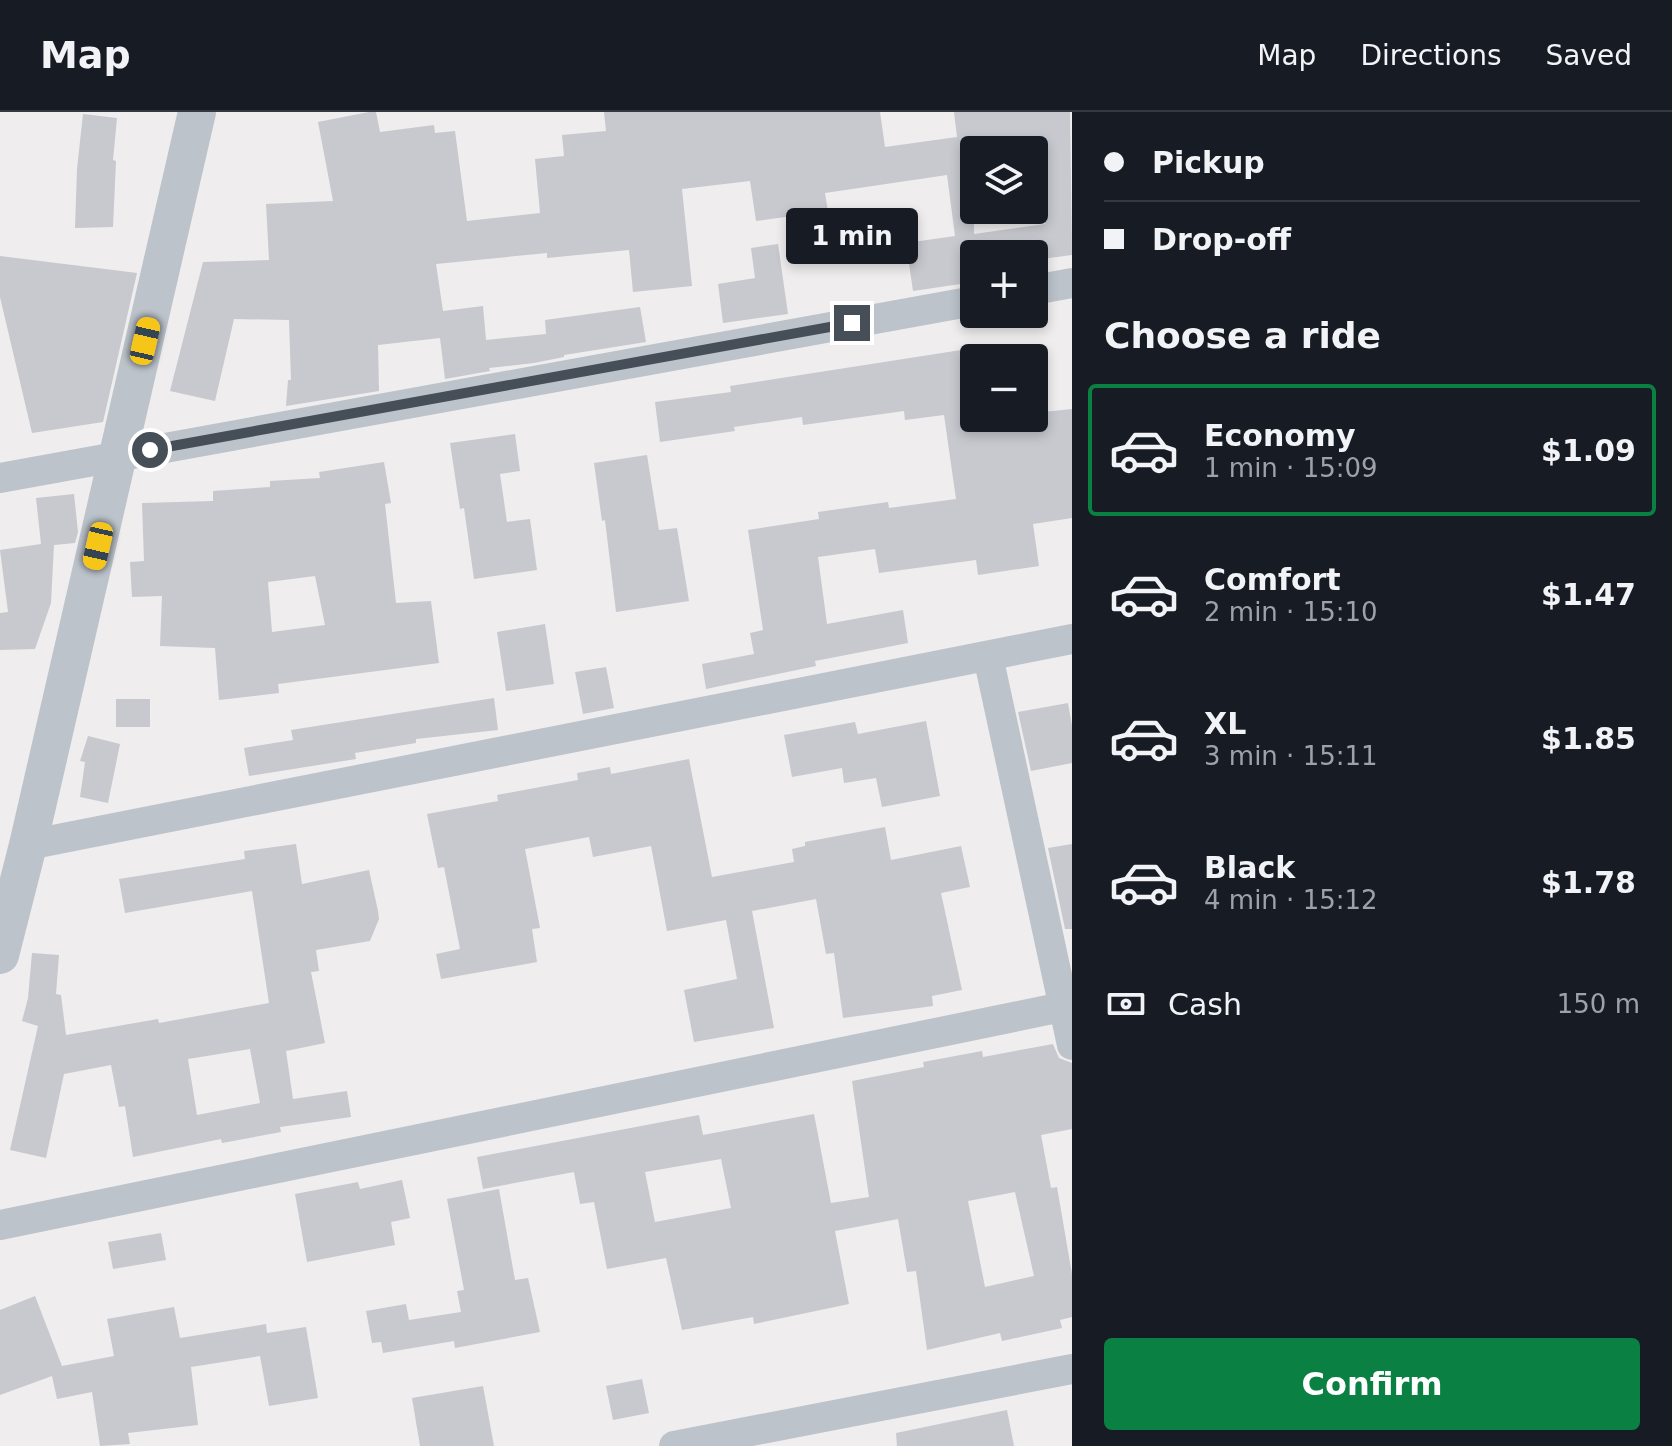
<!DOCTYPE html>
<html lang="en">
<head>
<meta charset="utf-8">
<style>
	:root { --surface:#171b24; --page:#242831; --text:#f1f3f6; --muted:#9ea1a6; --line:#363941; --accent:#0b8043 }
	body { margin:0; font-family:"DejaVu Sans",sans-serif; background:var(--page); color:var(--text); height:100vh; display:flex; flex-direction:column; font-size:30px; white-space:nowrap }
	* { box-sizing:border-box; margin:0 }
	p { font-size:26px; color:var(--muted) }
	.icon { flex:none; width:44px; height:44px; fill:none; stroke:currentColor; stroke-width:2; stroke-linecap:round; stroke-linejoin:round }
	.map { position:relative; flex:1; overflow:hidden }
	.drawer { display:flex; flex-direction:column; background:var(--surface); width:600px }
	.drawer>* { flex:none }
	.guide { display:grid; align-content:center; height:176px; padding:0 32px; background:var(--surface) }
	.fabs { position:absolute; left:960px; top:24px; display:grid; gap:16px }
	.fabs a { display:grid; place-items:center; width:88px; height:88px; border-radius:8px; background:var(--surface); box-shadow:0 4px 12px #0003; font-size:40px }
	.end { position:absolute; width:36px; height:36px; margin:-18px; border:10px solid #464f58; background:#fff; box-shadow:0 0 0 4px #fff }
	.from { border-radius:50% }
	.bubble { position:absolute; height:56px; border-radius:8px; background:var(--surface); box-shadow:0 4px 12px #0003; font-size:26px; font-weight:800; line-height:56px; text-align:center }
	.car { position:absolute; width:24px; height:48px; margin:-24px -12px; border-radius:10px; box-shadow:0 0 6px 2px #0007; background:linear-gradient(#f5c518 24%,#345 0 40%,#f5c518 0 76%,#345 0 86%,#f5c518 0) }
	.guide b { display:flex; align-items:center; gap:28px; height:76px; font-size:30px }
	.guide b+b { border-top:2px solid var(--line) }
	.guide i { width:20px; height:20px; background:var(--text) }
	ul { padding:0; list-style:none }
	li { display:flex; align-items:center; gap:24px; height:132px; margin:0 16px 12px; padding:0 16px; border:4px solid transparent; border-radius:8px }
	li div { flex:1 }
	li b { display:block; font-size:30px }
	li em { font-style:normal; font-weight:800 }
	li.on { border-color:var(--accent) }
	li>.icon { width:72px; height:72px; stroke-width:1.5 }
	h2 { padding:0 32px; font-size:36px; line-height:96px }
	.pay { display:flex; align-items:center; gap:20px; height:88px; padding:0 32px; font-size:30px }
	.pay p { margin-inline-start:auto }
	.button { display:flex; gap:16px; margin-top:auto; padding:16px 32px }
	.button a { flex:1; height:92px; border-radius:8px; background:var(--accent); color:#fff; font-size:32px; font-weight:800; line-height:92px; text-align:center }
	header { display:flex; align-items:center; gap:48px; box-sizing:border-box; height:112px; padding:0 40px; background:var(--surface); border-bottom:2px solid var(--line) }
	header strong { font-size:38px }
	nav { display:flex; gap:44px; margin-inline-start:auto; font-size:28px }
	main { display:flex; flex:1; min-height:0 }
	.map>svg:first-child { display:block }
</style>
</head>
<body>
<header>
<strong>Map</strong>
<nav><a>Map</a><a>Directions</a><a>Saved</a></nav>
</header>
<main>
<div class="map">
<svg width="1072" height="1334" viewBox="0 0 1072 1334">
	<rect width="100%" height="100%" fill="#efeded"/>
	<path fill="#c7c9cf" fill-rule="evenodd" d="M 369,0 L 376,0 L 380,20 L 434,13 L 435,21 L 455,19 L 467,109 L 540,101 L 535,47 L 564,44 L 562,23 L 606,19 L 604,0 L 880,0 L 885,35 L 957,25 L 954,0 L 1070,0 L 1072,143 L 1034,148 L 1034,142 L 974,142 L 974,170 L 913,179 L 906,131 L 955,124 L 947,63 L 825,81 L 828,99 L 756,109 L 750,69 L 682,77 L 692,174 L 633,180 L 629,138 L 547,146 L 547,141 L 436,152 L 443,199 L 483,194 L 486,228 L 546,222 L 545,208 L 640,195 L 646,230 L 564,243 L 564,245 L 534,251 L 489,256 L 490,259 L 445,267 L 440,226 L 378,233 L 379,279 L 286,294 L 288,268 L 291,268 L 289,208 L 234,207 L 215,289 L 170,279 L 203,150 L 269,148 L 266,92 L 333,89 L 318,10 ZM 974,38 L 1034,38 L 1045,112 L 974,122 Z
		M 83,2 L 117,6 L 113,48 L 116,49 L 113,115 L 75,116 L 77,57 Z
		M 778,132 L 788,202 L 723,211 L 718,172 L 755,166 L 751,136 Z
		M 0,144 L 137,161 L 103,310 L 32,321 L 0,185 Z
		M 974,236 L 974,306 L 1034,306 L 1034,301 L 1072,297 L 1072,406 L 1033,412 L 1039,454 L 978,463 L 976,448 L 879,461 L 875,437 L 818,445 L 827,512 L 903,498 L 908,531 L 815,549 L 816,554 L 706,577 L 702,552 L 754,542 L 750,521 L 763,518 L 748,418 L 819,407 L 818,400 L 888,390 L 889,396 L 956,387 L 944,303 L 905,308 L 904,299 L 803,313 L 802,305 L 734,315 L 735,319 L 660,330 L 655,290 L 731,280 L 730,274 Z
		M 515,322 L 520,359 L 500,362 L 507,410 L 530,407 L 537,458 L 474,467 L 464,396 L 460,397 L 450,331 Z
		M 647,343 L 659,418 L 677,416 L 689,489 L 616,500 L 605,408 L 602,409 L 594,351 Z
		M 384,350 L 391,391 L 385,392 L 396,491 L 431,489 L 439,551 L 278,572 L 279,581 L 219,588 L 215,536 L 160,534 L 162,484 L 132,485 L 130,450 L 144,449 L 142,391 L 213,389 L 213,379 L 270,375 L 270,369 L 320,366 L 319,360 ZM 315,464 L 325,513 L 272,520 L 268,470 Z
		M 74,382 L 78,420 L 75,431 L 54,433 L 51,491 L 35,537 L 0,538 L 0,501 L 8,500 L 0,438 L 41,432 L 36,386 Z
		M 545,512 L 554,572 L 506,579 L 497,520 Z
		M 606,555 L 614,596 L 583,602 L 575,560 Z
		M 494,586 L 498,618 L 416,627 L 416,631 L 355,641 L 356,647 L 249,664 L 244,636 L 293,628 L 291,618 Z
		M 116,587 L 150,587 L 150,615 L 116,615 Z
		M 1068,591 L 1072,614 L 1072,651 L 1031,659 L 1018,600 Z
		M 926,609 L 940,684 L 882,695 L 876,666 L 844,671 L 842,656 L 792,665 L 784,623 L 855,610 L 858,622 Z
		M 88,624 L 120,632 L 108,691 L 80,685 L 85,650 L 80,649 Z
		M 689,647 L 712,765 L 794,750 L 792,737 L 805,734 L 805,730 L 885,715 L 891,748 L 961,734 L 970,775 L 941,781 L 962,878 L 932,884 L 933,894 L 843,906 L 834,841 L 826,842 L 816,787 L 752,799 L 774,916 L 694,930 L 684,878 L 737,867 L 726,808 L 667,819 L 651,734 L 593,745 L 589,725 L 525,737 L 540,816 L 532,817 L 537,850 L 441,867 L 436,842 L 460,837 L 444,755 L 438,756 L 427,702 L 498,689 L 497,683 L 578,668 L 577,661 L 610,655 L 611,662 Z
		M 296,732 L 302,772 L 369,758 L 378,799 L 379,807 L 370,829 L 316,838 L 319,859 L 311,860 L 325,931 L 286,939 L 293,987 L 347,979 L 351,1005 L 280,1015 L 281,1020 L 222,1031 L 221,1027 L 133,1045 L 125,994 L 119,995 L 111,953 L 64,962 L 46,1046 L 10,1038 L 38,914 L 22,909 L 28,886 L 32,841 L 59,843 L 56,882 L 61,883 L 66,923 L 158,907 L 159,911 L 269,891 L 252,779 L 125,801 L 119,767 L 245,747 L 244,739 ZM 250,937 L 260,991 L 197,1003 L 188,947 Z
		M 1072,732 L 1072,817 L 1065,817 L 1048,736 Z
		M 1053,932 L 1059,946 L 1072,951 L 1072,1017 L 1041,1023 L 1051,1076 L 1057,1075 L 1072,1162 L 1072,1205 L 1060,1208 L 1062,1216 L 1002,1229 L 1000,1221 L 927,1238 L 916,1159 L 907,1160 L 898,1107 L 835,1119 L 849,1192 L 754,1212 L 753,1205 L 682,1218 L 666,1146 L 607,1157 L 594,1090 L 580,1092 L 574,1060 L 483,1077 L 477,1045 L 699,1003 L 703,1023 L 814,1002 L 831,1091 L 869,1085 L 852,969 L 924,955 L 923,950 L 982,939 L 983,945 ZM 721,1047 L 731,1096 L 655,1110 L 645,1060 ZM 1015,1080 L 1034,1164 L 985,1175 L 968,1089 Z
		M 402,1068 L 410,1106 L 391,1110 L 395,1133 L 307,1150 L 295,1082 L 358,1070 L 360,1077 Z
		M 499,1077 L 515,1168 L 528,1166 L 540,1220 L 455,1236 L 454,1229 L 383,1241 L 381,1230 L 372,1231 L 366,1199 L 406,1192 L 409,1208 L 461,1200 L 457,1179 L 464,1178 L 447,1087 Z
		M 161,1121 L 166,1148 L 113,1157 L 108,1130 Z
		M 35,1184 L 62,1254 L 114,1244 L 107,1207 L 174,1195 L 180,1226 L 266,1212 L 267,1221 L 306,1215 L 318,1286 L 269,1294 L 260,1244 L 191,1255 L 198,1313 L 128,1321 L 130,1332 L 100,1334 L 92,1280 L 57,1287 L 52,1264 L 0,1283 L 0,1198 Z
		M 642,1267 L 649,1301 L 613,1308 L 606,1274 Z
		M 483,1274 L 494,1334 L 420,1334 L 412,1286 Z
		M 1007,1298 L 1014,1334 L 897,1334 L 896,1321 Z"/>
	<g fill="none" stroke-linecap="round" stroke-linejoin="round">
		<path stroke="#bcc3cb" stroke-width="30" d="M 1034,178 L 1072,171
			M 0,366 L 974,189
			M 988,544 L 1072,933
			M 28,733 L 1072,527
			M 0,1113 L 1072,893
			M 674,1334 L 1072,1257"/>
		<path stroke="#bcc3cb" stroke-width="38" d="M 0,843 L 28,733 L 197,0"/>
	</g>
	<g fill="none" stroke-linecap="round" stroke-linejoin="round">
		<path stroke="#464f58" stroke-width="10" d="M 150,338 L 852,211"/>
	</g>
</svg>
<div class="fabs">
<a><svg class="icon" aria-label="layers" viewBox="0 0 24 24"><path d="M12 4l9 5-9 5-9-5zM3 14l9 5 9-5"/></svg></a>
<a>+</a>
<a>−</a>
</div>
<i class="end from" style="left:150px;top:338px"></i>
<i class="end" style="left:852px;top:211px"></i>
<div class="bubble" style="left:786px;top:96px;width:132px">1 min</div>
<i class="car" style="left:145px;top:229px;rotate:13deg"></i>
<i class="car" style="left:98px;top:434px;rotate:193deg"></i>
</div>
<section class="drawer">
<div class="guide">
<b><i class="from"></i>Pickup</b>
<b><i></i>Drop-off</b>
</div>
<h2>Choose a ride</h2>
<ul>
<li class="on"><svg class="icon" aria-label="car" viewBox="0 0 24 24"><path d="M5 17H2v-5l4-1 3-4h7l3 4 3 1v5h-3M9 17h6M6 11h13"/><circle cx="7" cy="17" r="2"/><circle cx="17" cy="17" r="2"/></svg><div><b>Economy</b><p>1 min · 15:09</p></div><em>$1.09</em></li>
<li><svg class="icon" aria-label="car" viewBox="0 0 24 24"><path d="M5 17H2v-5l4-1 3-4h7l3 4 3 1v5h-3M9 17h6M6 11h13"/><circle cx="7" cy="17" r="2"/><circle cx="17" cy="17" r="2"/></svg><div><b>Comfort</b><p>2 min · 15:10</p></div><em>$1.47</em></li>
<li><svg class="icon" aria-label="car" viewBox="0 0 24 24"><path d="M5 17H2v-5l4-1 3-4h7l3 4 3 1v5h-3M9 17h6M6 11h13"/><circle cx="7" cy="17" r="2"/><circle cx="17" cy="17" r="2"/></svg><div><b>XL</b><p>3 min · 15:11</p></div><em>$1.85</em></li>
<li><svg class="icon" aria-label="car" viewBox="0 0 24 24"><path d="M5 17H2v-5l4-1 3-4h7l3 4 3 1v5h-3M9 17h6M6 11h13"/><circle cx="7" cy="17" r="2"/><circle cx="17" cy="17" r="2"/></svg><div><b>Black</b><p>4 min · 15:12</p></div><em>$1.78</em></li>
</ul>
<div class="pay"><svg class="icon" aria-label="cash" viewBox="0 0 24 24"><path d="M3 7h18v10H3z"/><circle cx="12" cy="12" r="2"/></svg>Cash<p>150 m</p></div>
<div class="button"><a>Confirm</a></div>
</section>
</main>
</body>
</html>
